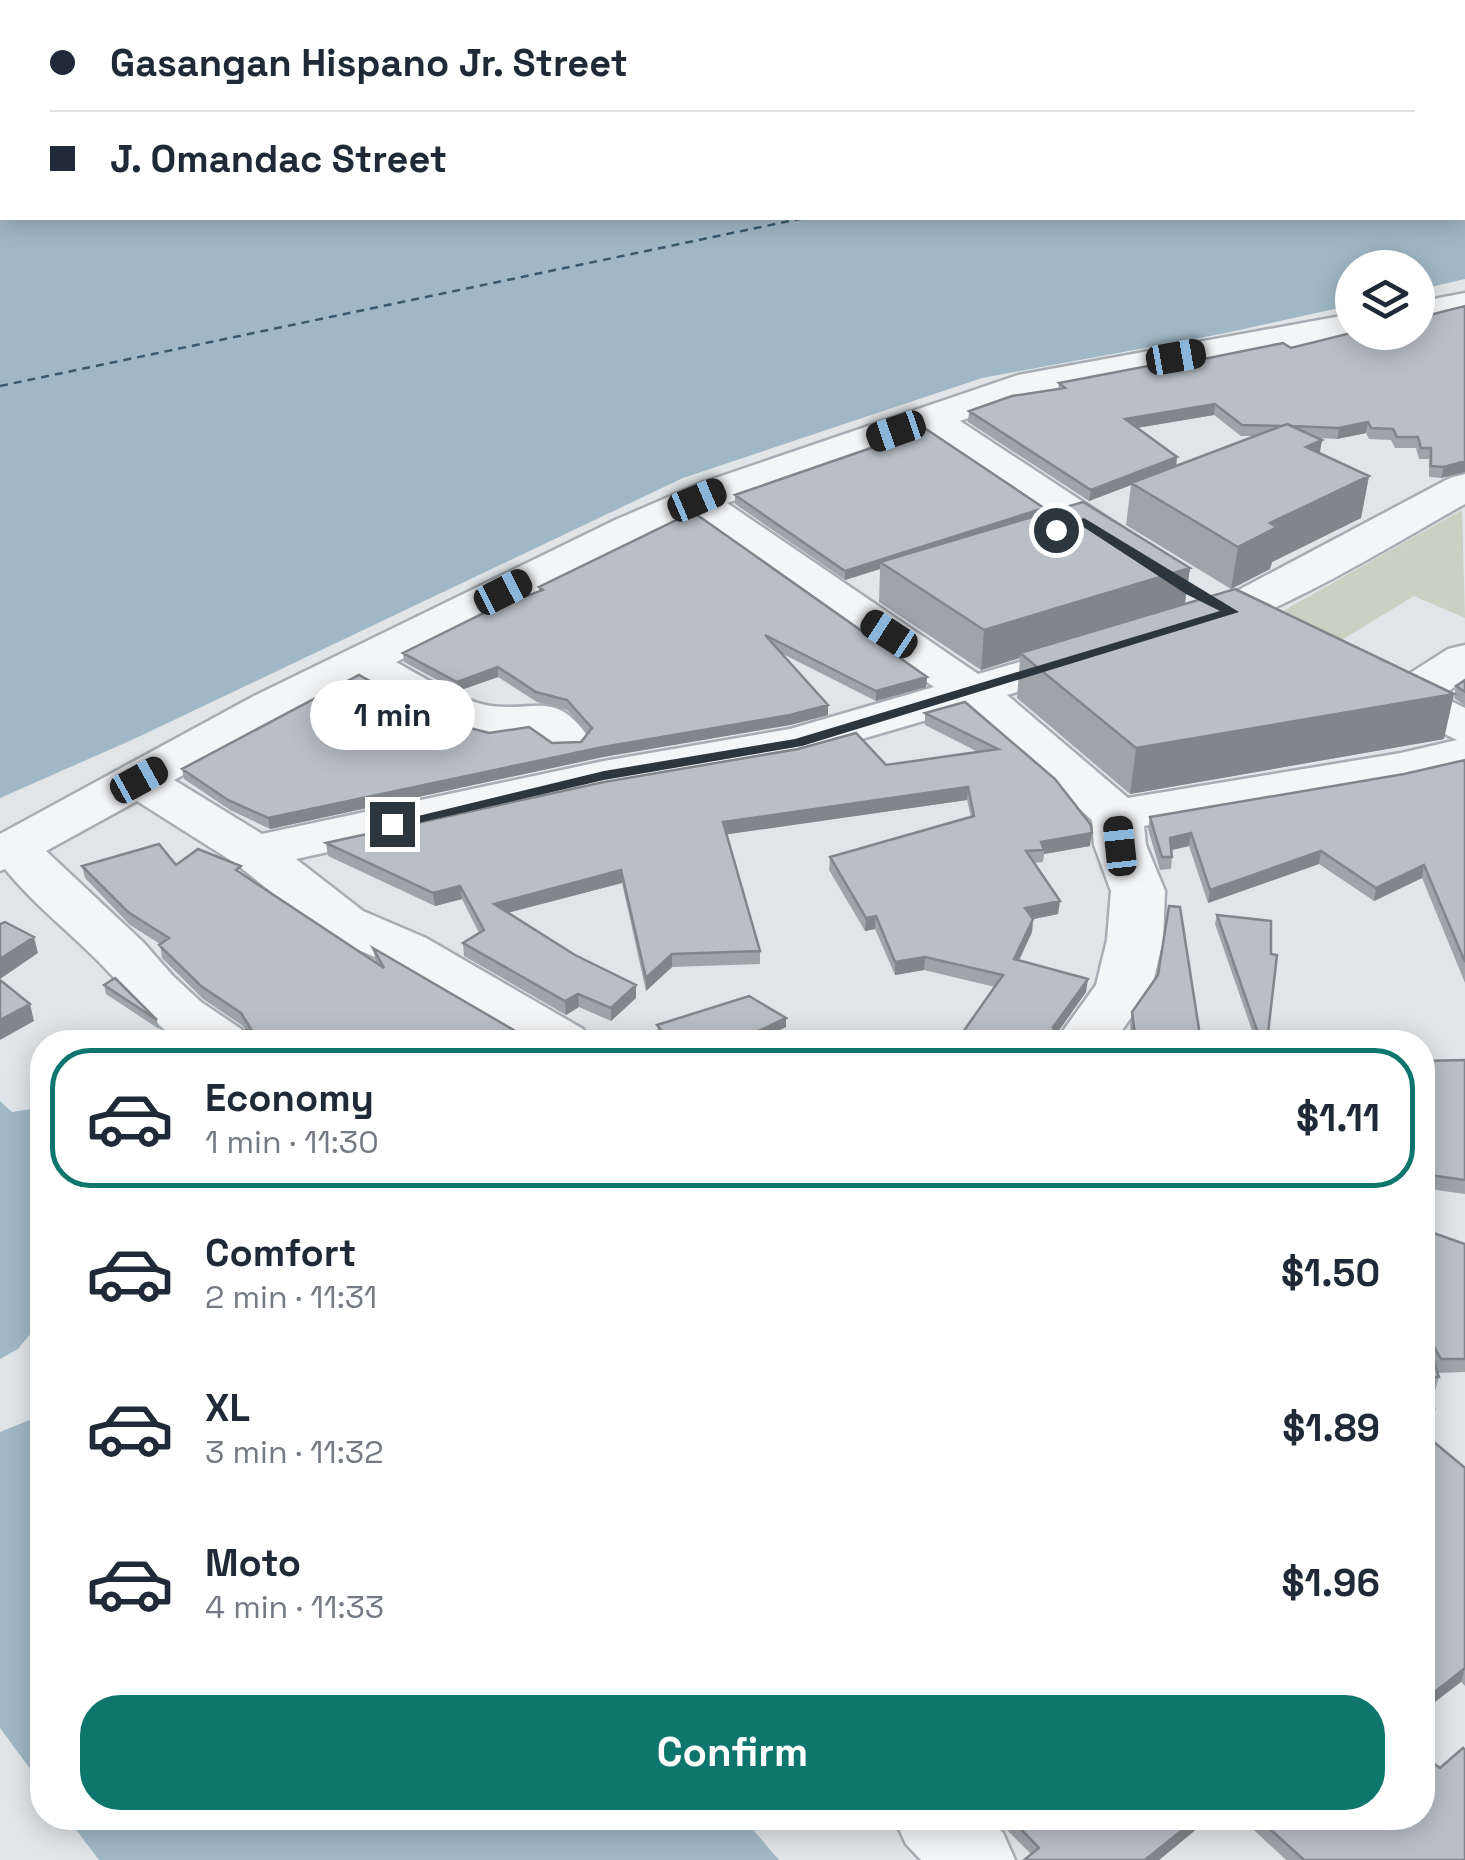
<!DOCTYPE html>
<html lang="en">
<head>
<meta charset="utf-8">
<style>
	:root { --surface:#fff; --page:#f2f2f3; --text:#1f2937; --muted:#747a83; --line:#e0e1e3; --accent:#0f766e }
	body { margin:0; font-family:"Space Grotesk",sans-serif; background:var(--page); color:var(--text); height:100vh; display:flex; flex-direction:column; font-size:38px; white-space:nowrap }
	* { box-sizing:border-box; margin:0 }
	p { font-size:32px; color:var(--muted) }
	.icon { flex:none; width:55px; height:55px; fill:none; stroke:currentColor; stroke-width:2; stroke-linecap:round; stroke-linejoin:round }
	.map { position:relative; flex:1; overflow:hidden }
	.side { position:absolute; left:30px; top:1030px; width:1405px; height:800px; display:flex; flex-direction:column; background:var(--surface); border-radius:40px; box-shadow:0 5px 25px #0003 }
	.side>* { flex:none }
	.top-card { position:absolute; left:0px; top:0px; width:1465px; height:220px; box-shadow:0 5px 25px #0003; display:grid; align-content:center; height:220px; padding:0 50px; background:var(--surface) }
	.controls { position:absolute; left:1335px; top:250px; display:grid; gap:20px }
	.controls a { display:grid; place-items:center; width:100px; height:100px; border-radius:50%; background:var(--surface); box-shadow:0 5px 25px #0003; font-size:50px }
	.end { position:absolute; width:45px; height:45px; margin:-22px; border:12px solid #2b363f; background:#fff; box-shadow:0 0 0 5px #fff }
	.from { border-radius:50% }
	.bubble { position:absolute; height:70px; border-radius:35px; background:var(--surface); box-shadow:0 5px 25px #0003; font-size:32px; font-weight:800; line-height:70px; text-align:center }
	.car { position:absolute; width:30px; height:60px; margin:-30px -15px; border-radius:12px; box-shadow:0 0 8px 2px #0007; background:linear-gradient(#222 24%,#8ab4d8 0 40%,#222 0 76%,#8ab4d8 0 86%,#222 0) }
	.top-card b { display:flex; align-items:center; gap:35px; height:95px; font-size:38px }
	.top-card b+b { border-top:2px solid var(--line) }
	.top-card i { width:25px; height:25px; background:var(--text) }
	ul { padding:18px 0 0; list-style:none }
	li { display:flex; align-items:center; gap:30px; height:140px; margin:0 20px 15px; padding:0 30px; border:5px solid transparent; border-radius:40px }
	li div { flex:1 }
	li b { display:block; font-size:38px }
	li em { font-style:normal; font-weight:800 }
	li.active { border-color:var(--accent) }
	li>.icon { width:90px; height:90px; stroke-width:1.5 }
	.cta { display:flex; gap:20px; margin-top:auto; padding:20px 50px }
	.cta a { flex:1; height:115px; border-radius:40px; background:var(--accent); color:#fff; font-size:40px; font-weight:800; line-height:115px; text-align:center }
	.map>svg:first-child { display:block }
</style>
</head>
<body>
<div class="map">
<svg width="1465" height="1860" viewBox="0 0 1465 1860">
	<rect width="100%" height="100%" fill="#e1e5e8"/>
	<path fill="#c9d1c3" d="M 1462,510 L 1465,618 L 1414,596 L 1335,644 L 1274,616 Z"/>
	<path fill="#a0b8c5" fill-rule="evenodd" d="M 0,0 L 1465,0 L 1465,279 L 1418,290 L 1418,268 L 1352,268 L 1352,305 L 1221,334 L 982,378 L 683,478 L 134,739 L 0,798 ZM 1462,2 L 1462,218 L 2,218 L 2,2 Z
		M 0,1101 L 12,1112 L 42,1107 L 42,1320 L 18,1349 L 0,1359 Z
		M 42,1415 L 42,1785 L 0,1728 L 0,1432 Z
		M 67,1818 L 743,1818 L 779,1860 L 99,1860 Z"/>
	<g fill="none" stroke-linecap="round" stroke-linejoin="round">
		<path stroke="#395a6e" stroke-width="2.5" stroke-dasharray="8 6" stroke-linecap="butt" d="M 0,386 L 804,218"/>
		<defs>
			<path id="minor" d="M 1465,293 L 1465,315 L 1418,324 L 1418,302 Z
				M 1352,314 L 1352,332 L 1365,333 L 1040,393 L 960,421 L 1141,540 L 1148,549 L 1141,558 L 1126,562 L 1111,558 L 925,433 L 727,503 L 978,674 L 1092,641 L 1109,645 L 1115,655 L 1109,665 L 1007,695 L 1128,798 L 1401,753 L 1457,740 L 1366,695 L 1359,685 L 1366,675 L 1383,671 L 1404,677 L 1448,649 L 1465,645 L 1465,680 L 1441,696 L 1465,708 L 1465,768 L 1401,783 L 1144,826 L 1146,845 L 1165,891 L 1163,940 L 1152,987 L 1114,1042 L 1055,1042 L 1096,985 L 1107,940 L 1111,891 L 1094,845 L 1092,820 L 964,709 L 797,758 L 604,791 L 296,859 L 363,911 L 426,938 L 583,1029 L 591,1042 L 520,1042 L 386,962 L 325,935 L 235,863 L 137,801 L 46,851 L 143,942 L 172,975 L 201,1002 L 241,1029 L 249,1042 L 181,1042 C 149,1020 128,992 102,965 C 70,932 34,905 5,869 L 0,871 L 0,834 L 254,696 L 615,520 L 701,483 L 1018,375 ZM 693,517 L 934,687 L 790,729 L 604,761 L 262,834 L 174,780 L 360,680 C 392,699 446,732 483,736 C 498,737 515,734 531,733 C 548,750 558,754 581,748 L 589,738 C 555,689 537,712 491,706 C 462,702 421,676 396,662 Z
				M 1465,474 L 1465,504 C 1408,535 1228,649 1172,635 L 1165,625 L 1172,615 L 1216,602 L 1450,478 Z
				M 894,1818 L 988,1818 L 1003,1833 L 1015,1860 L 921,1860 L 906,1844 Z"/>
		</defs>
		<use href="#minor" stroke="#a7adb2" stroke-width="5"/>
		<use href="#minor" fill="#f4f5f7" fill-rule="evenodd"/>
	</g>
	<path fill="#9fa4a9" fill-rule="evenodd" d="M 1465,306 L 1465,472 L 1441,478 L 1429,477 L 1429,459 L 1419,459 L 1416,448 L 1395,448 L 1391,440 L 1369,439 L 1366,433 L 1337,439 L 1317,438 L 1322,440 L 1319,453 L 1369,476 L 1361,518 L 1272,562 L 1270,569 L 1231,589 L 1126,525 L 1131,485 L 1089,501 L 968,422 L 969,411 L 1058,389 L 1059,383 L 1291,348 ZM 1214,415 L 1241,436 L 1254,436 L 1176,466 L 1137,428 Z
		M 735,495 L 1044,514 L 1190,568 L 1185,604 L 1444,739 L 1130,794 L 1017,698 L 1020,658 L 981,670 L 879,602 L 880,569 L 845,580 L 735,504 Z
		M 693,512 L 927,677 L 926,687 L 876,701 L 781,653 L 828,705 L 828,715 L 790,725 L 603,757 L 270,829 L 230,810 L 184,779 L 182,769 L 417,707 L 466,727 L 489,733 L 552,743 L 581,742 L 588,733 L 567,710 L 537,702 L 498,677 L 458,691 L 404,662 L 403,653 L 539,592 L 539,587 Z
		M 1465,680 L 1465,706 L 1454,698 L 1456,686 Z
		M 965,702 L 1090,846 L 1044,854 L 1043,862 L 1034,863 L 1060,901 L 1058,914 L 1033,919 L 1032,932 L 1019,961 L 1086,992 L 1058,1032 L 1063,1033 L 1062,1042 L 956,1042 L 995,987 L 924,970 L 895,975 L 875,929 L 865,931 L 829,870 L 830,857 L 971,817 L 967,800 L 727,834 L 760,951 L 760,964 L 672,967 L 646,991 L 622,883 L 508,913 L 575,955 L 636,985 L 636,998 L 611,1021 L 579,1007 L 566,1015 L 464,956 L 463,943 L 479,933 L 462,899 L 435,906 L 328,856 L 326,843 L 978,752 L 925,725 L 925,713 Z
		M 1465,760 L 1465,983 L 1422,878 L 1374,901 L 1319,864 L 1208,903 L 1189,846 L 1171,850 L 1172,857 L 1171,869 L 1160,870 L 1148,829 L 1150,817 L 1404,774 Z
		M 176,865 L 243,875 L 376,963 L 373,948 L 517,1032 L 544,1042 L 239,1042 L 237,1033 L 246,1031 L 243,1026 L 203,999 L 162,958 L 160,944 L 130,925 L 85,878 L 82,866 Z
		M 1217,915 L 1267,1042 L 1256,1042 L 1215,924 Z
		M 104,985 L 157,1020 L 159,1029 L 106,994 Z
		M 1132,1012 L 1201,1042 L 1132,1042 L 1130,1025 Z
		M 657,1025 L 786,1027 L 754,1042 L 664,1042 L 658,1034 Z
		M 1465,1060 L 1465,1194 L 1422,1188 L 1422,1061 Z
		M 1422,1229 L 1465,1244 L 1465,1372 L 1438,1373 L 1439,1377 L 1435,1391 L 1422,1391 Z
		M 1465,1468 L 1465,1686 L 1461,1682 Z
		M 1440,1768 L 1465,1860 L 1286,1860 L 1241,1818 L 1422,1818 Z
		M 995,1818 L 1210,1818 L 1159,1860 L 1024,1860 L 1031,1854 Z"/>
	<path fill="#82868a" d="M 1215,404 L 1214,415 L 1124,430 L 1125,419 Z
		M 1368,422 L 1366,433 L 1337,439 L 1339,428 Z
		M 1322,440 L 1315,481 L 1306,447 Z
		M 1177,457 L 1176,468 L 1089,501 L 1091,490 Z
		M 1465,461 L 1465,472 L 1441,478 L 1444,467 Z
		M 1369,476 L 1361,518 L 1272,562 L 1270,569 L 1231,589 L 1238,547 L 1270,523 Z
		M 1044,508 L 1043,517 L 880,562 L 880,569 L 845,580 L 845,571 Z
		M 1190,568 L 1184,608 L 1020,653 L 1020,658 L 981,670 L 984,630 Z
		M 498,667 L 498,677 L 458,691 L 457,682 Z
		M 927,677 L 926,687 L 876,701 L 876,691 Z
		M 1454,694 L 1444,739 L 1130,794 L 1136,748 Z
		M 828,705 L 828,715 L 790,725 L 603,757 L 270,829 L 268,818 L 603,747 Z
		M 968,787 L 967,800 L 723,835 L 723,822 Z
		M 1092,833 L 1090,846 L 1044,854 L 1044,850 L 1041,842 Z
		M 1191,833 L 1189,846 L 1168,851 L 1170,838 Z
		M 1321,851 L 1319,864 L 1208,903 L 1210,890 Z
		M 1424,865 L 1422,878 L 1374,901 L 1376,888 Z
		M 621,870 L 622,883 L 495,916 L 494,904 Z
		M 460,886 L 462,899 L 435,906 L 433,893 Z
		M 1060,901 L 1058,914 L 1024,921 L 1025,908 Z
		M 876,916 L 875,929 L 865,931 L 866,918 Z
		M 1033,919 L 1032,932 L 1013,972 L 1014,959 Z
		M 34,937 L 38,953 L 0,979 L 0,959 Z
		M 672,954 L 672,967 L 646,991 L 646,978 Z
		M 925,957 L 924,970 L 895,975 L 895,962 Z
		M 1088,979 L 1086,992 L 1052,1040 L 1053,1027 Z
		M 636,985 L 636,998 L 611,1021 L 611,1008 Z
		M 578,994 L 579,1007 L 566,1015 L 565,1001 Z
		M 30,1004 L 34,1021 L 0,1040 L 0,1020 Z
		M 786,1018 L 786,1027 L 754,1042 L 735,1042 Z
		M 1434,1409 L 1431,1423 L 1422,1427 L 1422,1415 Z
		M 1465,1668 L 1461,1682 L 1422,1712 L 1422,1702 Z
		M 1197,1818 L 1210,1818 L 1159,1860 L 1145,1860 Z"/>
	<path fill="#b9bfc5" stroke="#82868a" stroke-width="2.5" d="M 1465,306 L 1465,461 L 1444,467 L 1431,466 L 1431,448 L 1421,448 L 1418,437 L 1397,437 L 1393,429 L 1371,428 L 1368,422 L 1339,428 L 1292,426 L 1287,424 L 1282,426 L 1242,425 L 1215,404 L 1125,419 L 1177,457 L 1091,490 L 969,411 L 1012,396 L 1065,388 L 1059,383 L 1148,366 L 1159,368 L 1283,343 L 1291,348 L 1355,332 L 1418,332 L 1418,318 Z
		M 1287,424 L 1322,440 L 1306,447 L 1369,476 L 1270,523 L 1277,527 L 1238,547 L 1131,483 Z
		M 926,429 L 1044,508 L 845,571 L 735,495 Z
		M 1083,502 L 1190,568 L 984,630 L 880,562 Z
		M 693,512 L 927,677 L 876,691 L 765,635 L 828,705 L 790,715 L 603,747 L 268,818 L 228,800 L 182,769 L 359,675 L 417,707 L 466,727 L 489,733 L 529,727 L 552,743 L 581,742 L 592,728 L 567,700 L 536,692 L 498,667 L 457,682 L 403,653 L 492,609 L 543,590 L 539,587 Z
		M 1235,589 L 1454,694 L 1136,748 L 1020,653 Z
		M 1465,680 L 1465,692 L 1456,686 Z
		M 965,702 L 1055,779 L 1091,825 L 1092,833 L 1041,842 L 1044,850 L 1026,851 L 1060,901 L 1025,908 L 1033,919 L 1014,959 L 1088,979 L 1053,1027 L 1054,1032 L 1063,1033 L 1059,1042 L 956,1042 L 1003,975 L 925,957 L 895,962 L 876,916 L 866,918 L 830,857 L 974,816 L 968,787 L 723,822 L 760,951 L 672,954 L 646,978 L 621,870 L 494,904 L 575,955 L 636,985 L 611,1008 L 578,994 L 565,1001 L 463,943 L 484,930 L 460,886 L 433,893 L 326,843 L 604,782 L 798,749 L 856,733 L 886,765 L 998,749 L 925,713 Z
		M 1465,760 L 1465,962 L 1424,865 L 1376,888 L 1321,851 L 1210,890 L 1191,833 L 1170,838 L 1172,857 L 1162,857 L 1150,817 L 1404,774 Z
		M 159,844 L 176,865 L 198,849 L 241,866 L 236,870 L 384,968 L 373,948 L 517,1032 L 529,1033 L 544,1042 L 251,1042 L 237,1033 L 251,1029 L 241,1013 L 201,986 L 159,945 L 169,938 L 128,912 L 82,866 Z
		M 1169,906 L 1180,907 L 1201,1042 L 1136,1042 L 1132,1012 L 1158,975 Z
		M 1217,915 L 1271,921 L 1271,954 L 1277,955 L 1267,1042 L 1261,1042 Z
		M 5,922 L 34,937 L 0,959 L 0,924 Z
		M 115,978 L 157,1020 L 104,985 Z
		M 0,980 L 30,1004 L 0,1020 Z
		M 749,996 L 786,1018 L 735,1042 L 670,1042 L 657,1025 Z
		M 884,1032 L 918,1042 L 876,1042 Z
		M 827,1038 L 835,1042 L 819,1042 Z
		M 1465,1060 L 1465,1180 L 1422,1174 L 1422,1061 Z
		M 1422,1229 L 1465,1244 L 1465,1359 L 1441,1359 L 1422,1325 Z
		M 1422,1336 L 1425,1336 L 1439,1377 L 1422,1377 Z
		M 1422,1397 L 1434,1409 L 1422,1415 Z
		M 1422,1432 L 1465,1468 L 1465,1668 L 1422,1702 Z
		M 1463,1748 L 1465,1750 L 1465,1860 L 1304,1860 L 1258,1818 L 1422,1818 L 1422,1755 L 1440,1768 Z
		M 1010,1818 L 1197,1818 L 1145,1860 L 1024,1860 L 1039,1848 Z"/>
	<path fill="#2b363f" d="M 1084,518 L 1239,612 L 802,746 L 604,780 L 392,829 L 385,824 L 604,771 L 795,739 L 1220,611 L 1186,594 L 1082,526 L 1056,534 L 1049,530 Z"/>
</svg>
<div class="controls">
<a><svg class="icon" aria-label="layers" viewBox="0 0 24 24"><path d="M12 4l9 5-9 5-9-5zM3 14l9 5 9-5"/></svg></a>
</div>
<i class="end from" style="left:1056px;top:530px"></i>
<i class="end" style="left:392px;top:824px"></i>
<div class="bubble" style="left:310px;top:680px;width:165px">1 min</div>
<i class="car" style="left:1176px;top:357px;rotate:80deg"></i>
<i class="car" style="left:896px;top:431px;rotate:251deg"></i>
<i class="car" style="left:697px;top:500px;rotate:67deg"></i>
<i class="car" style="left:503px;top:592px;rotate:63deg"></i>
<i class="car" style="left:889px;top:634px;rotate:303deg"></i>
<i class="car" style="left:139px;top:780px;rotate:61deg"></i>
<i class="car" style="left:1120px;top:846px;rotate:354deg"></i>
<div class="top-card">
<b><i class="from"></i>Gasangan Hispano Jr. Street</b>
<b><i></i>J. Omandac Street</b>
</div>
<section class="side">
<ul>
<li class="active"><svg class="icon" aria-label="car" viewBox="0 0 24 24"><path d="M5 17H2v-5l4-1 3-4h7l3 4 3 1v5h-3M9 17h6M6 11h13"/><circle cx="7" cy="17" r="2"/><circle cx="17" cy="17" r="2"/></svg><div><b>Economy</b><p>1 min · 11:30</p></div><em>$1.11</em></li>
<li><svg class="icon" aria-label="car" viewBox="0 0 24 24"><path d="M5 17H2v-5l4-1 3-4h7l3 4 3 1v5h-3M9 17h6M6 11h13"/><circle cx="7" cy="17" r="2"/><circle cx="17" cy="17" r="2"/></svg><div><b>Comfort</b><p>2 min · 11:31</p></div><em>$1.50</em></li>
<li><svg class="icon" aria-label="car" viewBox="0 0 24 24"><path d="M5 17H2v-5l4-1 3-4h7l3 4 3 1v5h-3M9 17h6M6 11h13"/><circle cx="7" cy="17" r="2"/><circle cx="17" cy="17" r="2"/></svg><div><b>XL</b><p>3 min · 11:32</p></div><em>$1.89</em></li>
<li><svg class="icon" aria-label="car" viewBox="0 0 24 24"><path d="M5 17H2v-5l4-1 3-4h7l3 4 3 1v5h-3M9 17h6M6 11h13"/><circle cx="7" cy="17" r="2"/><circle cx="17" cy="17" r="2"/></svg><div><b>Moto</b><p>4 min · 11:33</p></div><em>$1.96</em></li>
</ul>
<div class="cta"><a>Confirm</a></div>
</section>
</div>
</body>
</html>
